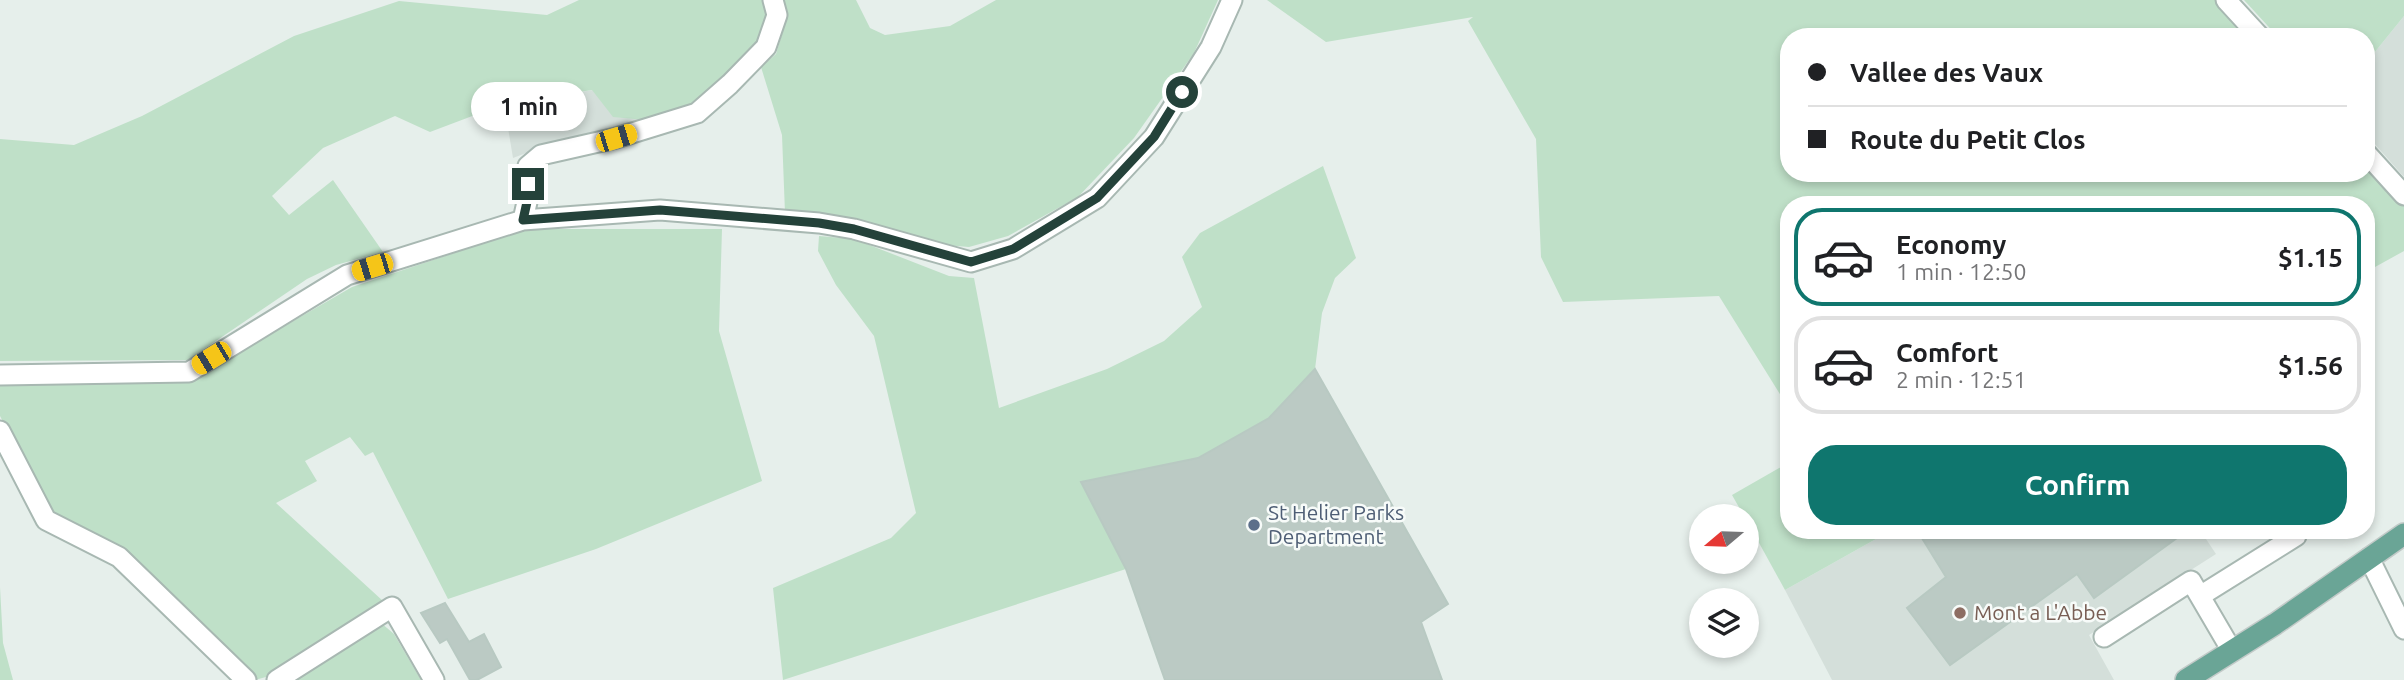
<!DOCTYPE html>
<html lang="en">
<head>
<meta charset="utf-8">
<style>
	:root { --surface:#fff; --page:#f2f2f2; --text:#202124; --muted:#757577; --line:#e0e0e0; --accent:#0f766e }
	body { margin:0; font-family:Ubuntu,sans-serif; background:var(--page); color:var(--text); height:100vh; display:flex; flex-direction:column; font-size:26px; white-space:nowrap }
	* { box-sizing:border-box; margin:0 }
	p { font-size:23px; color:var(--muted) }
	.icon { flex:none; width:38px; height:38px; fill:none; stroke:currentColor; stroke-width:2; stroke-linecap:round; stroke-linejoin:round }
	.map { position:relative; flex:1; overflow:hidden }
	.sheet { position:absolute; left:1780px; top:196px; width:595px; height:343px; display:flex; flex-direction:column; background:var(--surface); border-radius:28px; box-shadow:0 4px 10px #0003 }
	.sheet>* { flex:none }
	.hud { position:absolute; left:1780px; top:28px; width:595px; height:154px; border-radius:28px; box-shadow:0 4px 10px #0003; display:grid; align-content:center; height:154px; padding:0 28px; background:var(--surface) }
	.needle { width:46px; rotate:251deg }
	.fabs { position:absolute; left:1689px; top:504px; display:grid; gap:14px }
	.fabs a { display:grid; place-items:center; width:70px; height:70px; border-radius:50%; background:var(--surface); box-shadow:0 4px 10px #0003; font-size:35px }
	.end { position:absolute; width:32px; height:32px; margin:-16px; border:9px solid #24423a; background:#fff; box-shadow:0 0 0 4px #fff }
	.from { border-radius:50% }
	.bubble { position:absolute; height:49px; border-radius:24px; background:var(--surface); box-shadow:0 4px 10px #0003; font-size:23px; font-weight:700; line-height:49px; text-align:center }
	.car { position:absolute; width:21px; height:42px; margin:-21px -10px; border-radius:9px; box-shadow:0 0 5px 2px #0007; background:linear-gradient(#f5c518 24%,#345 0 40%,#f5c518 0 76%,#345 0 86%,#f5c518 0) }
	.hud b { display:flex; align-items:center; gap:24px; height:66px; font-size:26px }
	.hud b+b { border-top:2px solid var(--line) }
	.hud i { width:18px; height:18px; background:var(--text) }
	ul { padding:12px 0 0; list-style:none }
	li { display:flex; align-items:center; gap:21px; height:98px; margin:0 14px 10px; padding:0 14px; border:4px solid var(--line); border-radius:28px }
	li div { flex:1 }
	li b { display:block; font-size:26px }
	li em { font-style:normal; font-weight:700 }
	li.active { border-color:var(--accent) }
	li>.icon { width:63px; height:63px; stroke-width:1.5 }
	.action { display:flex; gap:14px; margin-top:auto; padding:14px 28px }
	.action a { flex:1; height:80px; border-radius:28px; background:var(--accent); color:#fff; font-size:28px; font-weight:700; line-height:80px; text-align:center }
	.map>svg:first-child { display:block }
</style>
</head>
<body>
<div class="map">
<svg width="2404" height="680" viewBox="0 0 2404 680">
	<rect width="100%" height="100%" fill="#e6efeb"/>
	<path fill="#d4dfda" d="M 2404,16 L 2404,177 L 2366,134 L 2366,63 Z
		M 593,90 L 613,116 L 645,120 L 648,125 L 539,148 L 513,158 L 504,104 Z
		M 1892,530 L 2200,530 L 2216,554 L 2089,635 L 2114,680 L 1832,680 L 1785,590 Z"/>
	<path fill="#bfe0c8" d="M 579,0 L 766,0 L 770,15 L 762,41 L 693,107 L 645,120 L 613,117 L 592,90 L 504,104 L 430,132 L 395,116 L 323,148 L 272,196 L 289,215 L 333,180 L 383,252 L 336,265 L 307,279 L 188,360 L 0,361 L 0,139 L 74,145 L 142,116 L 294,36 L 399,1 L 547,15 Z
		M 783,0 L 856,0 L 870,28 L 885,35 L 950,26 L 996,0 L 1218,0 L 1194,53 L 1134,138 L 1078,197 L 1008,236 L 969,247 L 945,245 L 858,220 L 815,212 L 785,213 L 782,135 L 761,67 L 776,54 L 788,14 Z
		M 1267,0 L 2220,0 L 2254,37 L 1788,37 L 1788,173 L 2366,173 L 2366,162 L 2404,205 L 2404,251 L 2366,272 L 2366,205 L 1788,205 L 1788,407 L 1719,296 L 1563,302 L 1541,257 L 1536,139 L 1468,21 L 1473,17 L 1326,42 Z
		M 2244,0 L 2404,0 L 2404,16 L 2366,63 L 2366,37 L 2278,37 Z
		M 1323,166 L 1356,258 L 1335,278 L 1322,313 L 1315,369 L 1269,418 L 1198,458 L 1081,482 L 1126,569 L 783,680 L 773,588 L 891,538 L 916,513 L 874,336 L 836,285 L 818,251 L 819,236 L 854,239 L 949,276 L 974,278 L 999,408 L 1107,369 L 1164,341 L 1202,307 L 1182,257 L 1200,233 Z
		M 526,229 L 722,229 L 719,331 L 762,481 L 596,549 L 448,599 L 373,452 L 365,456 L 350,437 L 305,461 L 317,481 L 276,503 L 383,601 L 273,675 L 255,680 L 51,514 L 0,416 L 0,382 L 190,381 L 352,287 Z
		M 1788,463 L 1788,530 L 1892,530 L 1785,590 L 1747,521 L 1746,516 L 1744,516 L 1732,495 Z
		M 0,587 L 3,643 L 13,680 L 0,680 Z
		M 380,622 L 394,634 L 421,680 L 295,680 Z"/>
	<path fill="#bbcac4" stroke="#b8c9c2" stroke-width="2" d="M 1315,369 L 1448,604 L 1421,622 L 1442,680 L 1165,680 L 1126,569 L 1081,482 L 1198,458 L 1269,418 Z
		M 1917,530 L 2188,530 L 2094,598 L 2077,574 L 1950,665 L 1907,608 L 1946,577 Z
		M 445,603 L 469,642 L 484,634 L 501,667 L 477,680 L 470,680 L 447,639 L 440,643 L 421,613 Z"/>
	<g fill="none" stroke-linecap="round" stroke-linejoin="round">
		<defs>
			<path id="minor" d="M 2226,0 L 2260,37
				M 2366,153 L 2404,195
				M 523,220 L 527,202 L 528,166 L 541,155 L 616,138 L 697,113 L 730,84 L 766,47 L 777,15 L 773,0
				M 0,375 L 189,372 L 347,275 L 523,220 L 660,210 L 819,223 L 854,229 L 971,262 L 1013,249 L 1097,198 L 1154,137 L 1211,47 L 1232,0
				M 0,431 L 46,520 L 119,557 L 246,680
				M 2369,558 L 2404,629
				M 2200,596 L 2296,536
				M 2104,637 L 2191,581 L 2232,651
				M 277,680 L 392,607 L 434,680"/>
			<path id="major" d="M 2186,680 L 2275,624 L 2404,534"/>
		</defs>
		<use href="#minor" stroke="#a8b8b2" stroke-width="23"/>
		<use href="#major" stroke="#c2cac8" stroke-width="24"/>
		<use href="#minor" stroke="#fff" stroke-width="19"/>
		<use href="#major" stroke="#6aa596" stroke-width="21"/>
	</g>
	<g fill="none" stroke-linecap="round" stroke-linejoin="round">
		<path stroke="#24423a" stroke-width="9" d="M 528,184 L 527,202 L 523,220 L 660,210 L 819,223 L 854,229 L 971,262 L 1013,249 L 1097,198 L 1154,137 L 1182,92"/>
	</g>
	<circle fill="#5c6f8a" stroke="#f7fbf9" stroke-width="2.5" cx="1254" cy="525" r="7"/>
	<circle fill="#8d6e63" stroke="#f7fbf9" stroke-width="2.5" cx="1960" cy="613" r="7"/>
	<g text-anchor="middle" stroke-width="5" stroke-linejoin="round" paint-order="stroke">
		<g font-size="21" fill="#4e5e75" stroke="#f7fbf9" text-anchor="start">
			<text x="1268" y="520">St Helier Parks<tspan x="1268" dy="24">Department</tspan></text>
		</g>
		<g font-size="21" fill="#785e54" stroke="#f7fbf9" text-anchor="start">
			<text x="1974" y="620">Mont a L'Abbe</text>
		</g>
	</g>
</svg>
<div class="fabs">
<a><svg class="needle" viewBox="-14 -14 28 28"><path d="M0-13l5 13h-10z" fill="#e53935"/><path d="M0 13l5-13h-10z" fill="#757577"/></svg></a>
<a><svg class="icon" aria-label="layers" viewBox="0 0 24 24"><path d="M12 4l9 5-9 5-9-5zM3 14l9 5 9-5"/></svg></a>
</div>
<i class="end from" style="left:1182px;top:92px"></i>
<i class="end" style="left:528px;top:184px"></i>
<div class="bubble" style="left:471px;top:82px;width:116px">1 min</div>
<i class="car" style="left:616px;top:138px;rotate:73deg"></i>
<i class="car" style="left:372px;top:267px;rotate:253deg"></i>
<i class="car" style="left:211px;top:358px;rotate:239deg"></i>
<div class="hud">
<b><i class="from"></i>Vallee des Vaux</b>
<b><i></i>Route du Petit Clos</b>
</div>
<section class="sheet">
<ul>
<li class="active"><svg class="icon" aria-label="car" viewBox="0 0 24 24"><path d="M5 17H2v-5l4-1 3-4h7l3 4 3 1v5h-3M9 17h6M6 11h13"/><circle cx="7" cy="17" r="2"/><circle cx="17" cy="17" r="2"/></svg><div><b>Economy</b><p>1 min · 12:50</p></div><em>$1.15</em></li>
<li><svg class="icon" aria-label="car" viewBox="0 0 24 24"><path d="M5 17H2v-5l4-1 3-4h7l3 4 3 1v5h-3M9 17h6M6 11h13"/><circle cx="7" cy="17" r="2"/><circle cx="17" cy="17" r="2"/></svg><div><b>Comfort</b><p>2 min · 12:51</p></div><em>$1.56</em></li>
</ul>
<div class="action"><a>Confirm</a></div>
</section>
</div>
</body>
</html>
